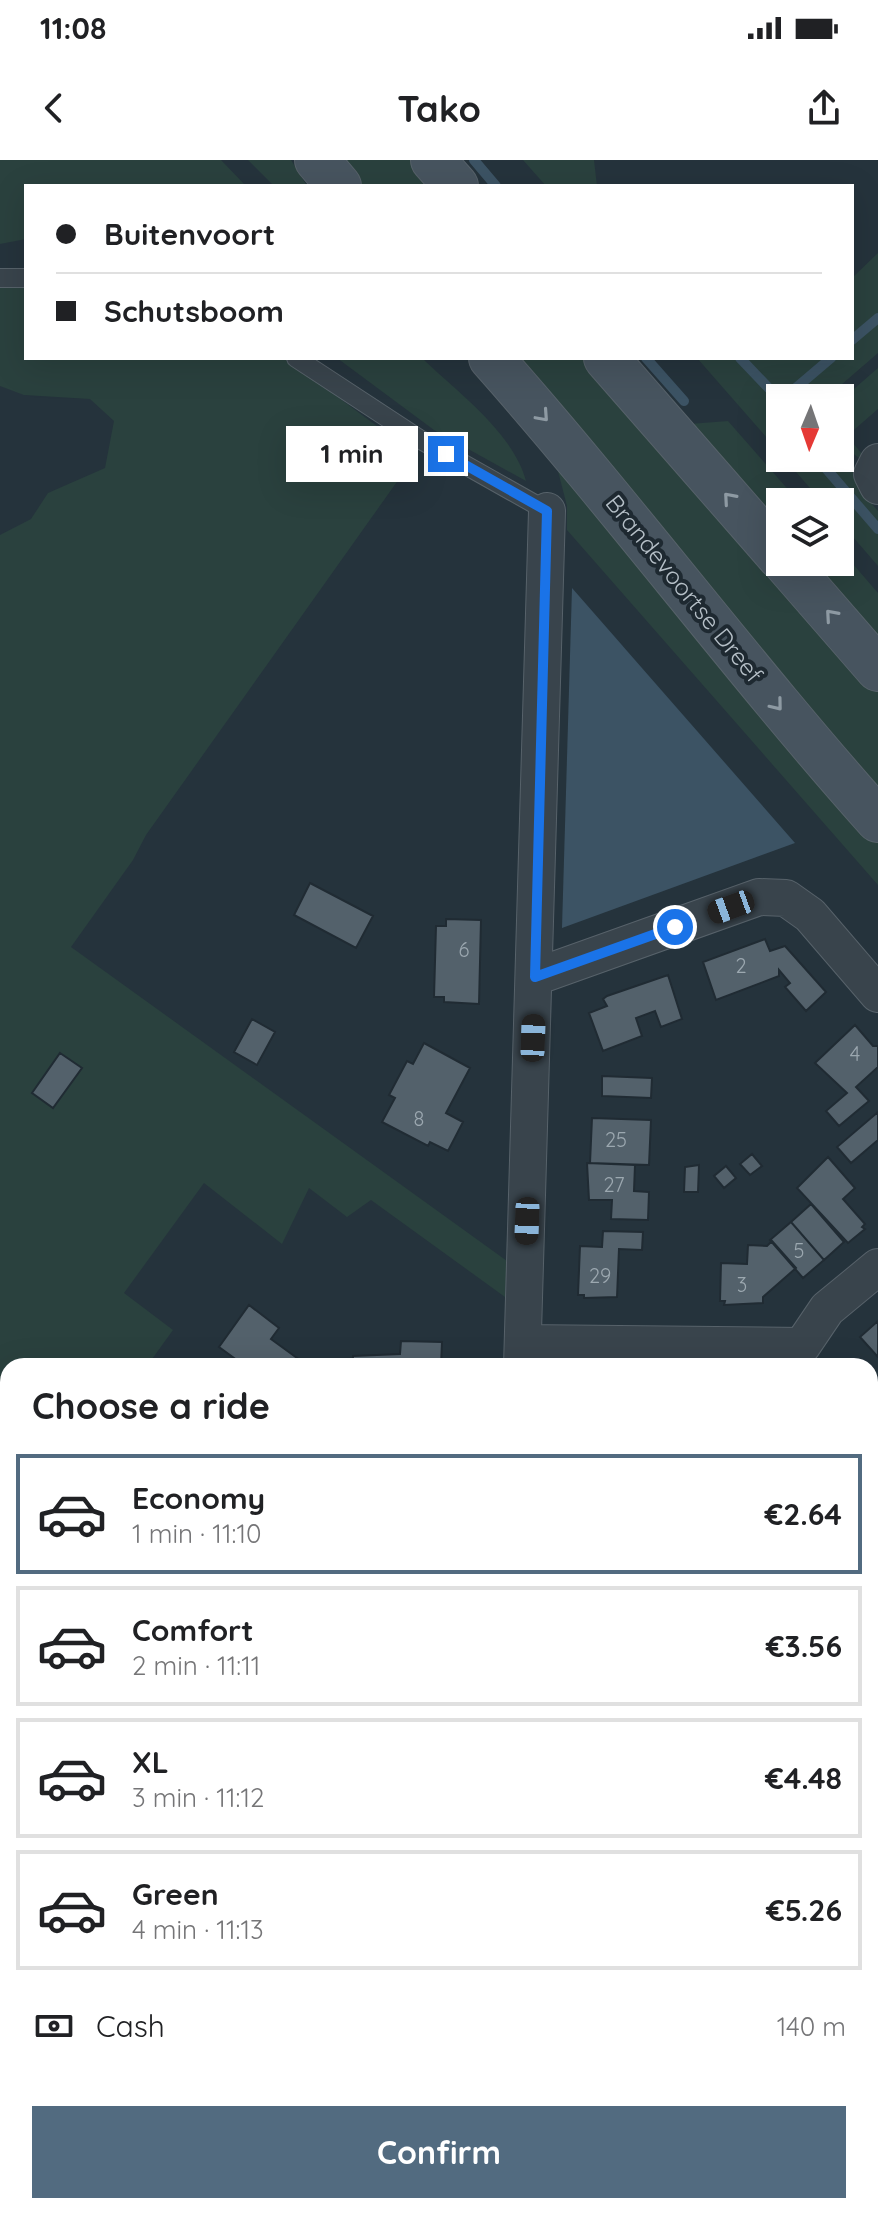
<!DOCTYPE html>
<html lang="en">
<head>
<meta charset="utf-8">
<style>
	:root { --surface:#fff; --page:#f6f6f6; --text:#202124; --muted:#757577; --line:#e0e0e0; --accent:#526b80 }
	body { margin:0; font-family:Quicksand,sans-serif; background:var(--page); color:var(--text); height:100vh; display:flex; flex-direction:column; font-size:30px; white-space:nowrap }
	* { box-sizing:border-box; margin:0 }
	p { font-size:26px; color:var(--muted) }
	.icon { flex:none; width:44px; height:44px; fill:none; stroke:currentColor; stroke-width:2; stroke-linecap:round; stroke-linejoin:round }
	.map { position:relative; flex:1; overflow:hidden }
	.side { position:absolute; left:0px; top:1198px; width:878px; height:856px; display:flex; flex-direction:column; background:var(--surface); border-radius:24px 24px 0 0; box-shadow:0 8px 32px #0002 }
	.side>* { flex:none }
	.top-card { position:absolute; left:24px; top:24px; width:830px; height:176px; border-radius:0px; box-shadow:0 8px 32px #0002; display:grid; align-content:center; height:176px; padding:0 32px; background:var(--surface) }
	.needle { width:52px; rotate:182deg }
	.buttons { position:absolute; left:766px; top:224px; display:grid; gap:16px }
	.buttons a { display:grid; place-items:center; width:88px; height:88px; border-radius:0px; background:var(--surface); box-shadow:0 8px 32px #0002; font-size:40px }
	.end { position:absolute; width:36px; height:36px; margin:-18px; border:10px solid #1a73e8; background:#fff; box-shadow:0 0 0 4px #fff }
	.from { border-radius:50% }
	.bubble { position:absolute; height:56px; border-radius:0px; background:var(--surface); box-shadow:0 8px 32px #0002; font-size:26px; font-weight:800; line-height:56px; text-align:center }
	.car { position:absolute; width:24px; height:48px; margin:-24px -12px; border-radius:10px; box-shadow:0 0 6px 2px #0007; background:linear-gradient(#222 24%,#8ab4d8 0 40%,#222 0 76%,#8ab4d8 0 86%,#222 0) }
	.top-card b { display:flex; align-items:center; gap:28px; height:76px; font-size:30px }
	.top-card b+b { border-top:2px solid var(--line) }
	.top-card i { width:20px; height:20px; background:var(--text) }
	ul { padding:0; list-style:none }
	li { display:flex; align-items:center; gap:24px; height:120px; margin:0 16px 12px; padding:0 16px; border:4px solid var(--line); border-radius:0px }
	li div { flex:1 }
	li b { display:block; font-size:30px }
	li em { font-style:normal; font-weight:800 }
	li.on { border-color:var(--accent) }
	li>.icon { width:72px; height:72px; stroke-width:1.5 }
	h2 { padding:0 32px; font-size:36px; line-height:96px }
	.pay { display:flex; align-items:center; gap:20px; height:88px; padding:0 32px; font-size:30px }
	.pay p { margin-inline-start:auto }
	.action { display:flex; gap:16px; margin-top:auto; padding:16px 32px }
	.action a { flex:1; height:92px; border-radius:0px; background:var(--accent); color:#fff; font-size:32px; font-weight:800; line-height:92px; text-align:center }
	.status { display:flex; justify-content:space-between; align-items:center; height:56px; padding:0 40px; background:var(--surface); direction:ltr }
	.status svg { height:22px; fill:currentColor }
	header { display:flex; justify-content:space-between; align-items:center; height:104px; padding:0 32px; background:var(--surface); font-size:36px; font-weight:800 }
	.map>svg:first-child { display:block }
</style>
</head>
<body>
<div class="status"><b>11:08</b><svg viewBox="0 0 49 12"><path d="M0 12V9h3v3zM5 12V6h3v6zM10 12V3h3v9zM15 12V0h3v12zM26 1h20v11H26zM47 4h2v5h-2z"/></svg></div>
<header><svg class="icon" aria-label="back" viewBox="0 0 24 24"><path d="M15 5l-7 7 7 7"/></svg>Tako<svg class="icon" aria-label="share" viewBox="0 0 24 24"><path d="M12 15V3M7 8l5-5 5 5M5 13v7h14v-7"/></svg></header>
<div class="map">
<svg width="878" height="2054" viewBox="0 0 878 2054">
	<rect width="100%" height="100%" fill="#25333c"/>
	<path fill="#2a413e" d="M 0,0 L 221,0 L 246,26 L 26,26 L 26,79 L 0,84 Z
		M 248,0 L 291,0 L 307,26 L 274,26 Z
		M 330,0 L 422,0 L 445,26 L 352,26 Z
		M 523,0 L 594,0 L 597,26 L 546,26 Z
		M 878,93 L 878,193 L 826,238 L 780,238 L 780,282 L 774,286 L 697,198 L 852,198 L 852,118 Z
		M 26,109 L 26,198 L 285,198 L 416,295 L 146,675 L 133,700 L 71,787 L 507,1101 L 505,1137 L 371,1040 L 347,1057 L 309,1028 L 282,1084 L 204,1023 L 124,1133 L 173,1170 L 147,1206 L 8,1206 L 8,1284 L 0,1276 L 0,375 L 31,359 L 48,333 L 105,308 L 114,261 L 90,239 L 24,235 L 0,226 L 0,119 Z
		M 337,198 L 422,198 C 457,232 513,272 526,321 L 434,270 Z
		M 502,198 L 595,198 L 878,523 L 878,632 Z
		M 878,208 L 878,249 L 847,276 L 863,295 L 860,299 L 840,283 L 840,241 Z
		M 728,261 L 799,342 L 780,342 L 780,384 L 676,265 Z
		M 551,284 L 878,660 L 878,725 L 567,370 L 567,346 Z
		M 784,298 L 840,298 L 856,308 L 860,330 L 878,351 L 878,406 L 840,362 L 840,342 L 822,342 Z
		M 840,389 L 878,433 L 878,496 L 796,402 L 840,402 Z
		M 22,2046 L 98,2046 L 99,2054 L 16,2054 Z"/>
	<path fill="#3c5364" d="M 572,428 L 795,683 L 562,768 Z"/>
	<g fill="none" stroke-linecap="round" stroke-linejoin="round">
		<path stroke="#3c5364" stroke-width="10" d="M 474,0 L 496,26
			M 852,180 L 878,158
			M 646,198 L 684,241
			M 740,198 L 780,240
			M 784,238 L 831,198
			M 817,298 L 878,369"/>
	</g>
	<path fill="#53616b" stroke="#202b33" stroke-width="2" d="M 310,723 L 373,756 L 356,788 L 294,755 Z
		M 446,759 L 481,760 L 479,844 L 444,842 L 444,837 L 434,837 L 436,766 L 446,766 Z
		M 765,779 L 770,791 L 785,786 L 826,832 L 806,851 L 785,827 L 790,823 L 779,810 L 779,816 L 716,840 L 703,802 Z
		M 668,815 L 682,859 L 661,867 L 655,851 L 636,858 L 642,876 L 603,891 L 589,853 L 607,846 L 603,839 L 607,836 Z
		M 252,859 L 275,872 L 257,905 L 234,892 Z
		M 855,865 L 873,886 L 878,886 L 878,907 L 856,927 L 869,941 L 839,966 L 826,951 L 847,933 L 815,903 Z
		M 424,883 L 470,908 L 446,953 L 463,962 L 448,991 L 430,982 L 428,986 L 382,962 L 395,938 L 389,935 L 407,901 L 413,904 Z
		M 60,893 L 82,908 L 53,948 L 32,933 Z
		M 602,916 L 652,918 L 651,938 L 602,936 Z
		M 878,952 L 878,980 L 851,1003 L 837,987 Z
		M 592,958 L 651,960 L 649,1005 L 590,1003 Z
		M 752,994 L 762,1006 L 750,1015 L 740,1004 Z
		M 828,997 L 855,1028 L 843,1039 L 865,1064 L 862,1067 L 865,1069 L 848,1083 L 797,1028 Z
		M 587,1003 L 635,1005 L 634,1031 L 649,1032 L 648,1060 L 611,1059 L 612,1040 L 589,1040 Z
		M 699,1005 L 698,1032 L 684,1032 L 685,1007 Z
		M 726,1006 L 736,1018 L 724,1028 L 714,1016 Z
		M 811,1044 L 844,1082 L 824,1100 L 791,1062 Z
		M 791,1062 L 824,1100 L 803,1118 L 770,1080 Z
		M 603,1071 L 643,1072 L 642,1090 L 619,1089 L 617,1137 L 584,1138 L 584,1135 L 578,1135 L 580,1086 L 602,1087 Z
		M 772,1081 L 796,1108 L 763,1137 L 763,1143 L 724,1145 L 725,1141 L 720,1141 L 721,1103 L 747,1104 L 748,1085 L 767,1086 Z
		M 249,1145 L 279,1168 L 271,1179 L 308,1206 L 245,1206 L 219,1187 Z
		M 878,1161 L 878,1197 L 860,1177 Z
		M 401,1181 L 442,1182 L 441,1206 L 353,1206 L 353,1196 L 400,1194 Z
		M 878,1478 L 878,1533 L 870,1533 L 870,1479 Z
		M 878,1587 L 878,1632 L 877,1628 L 870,1628 L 870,1588 Z
		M 0,1702 L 8,1705 L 0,1732 Z
		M 877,1775 L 878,1835 L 870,1835 L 870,1776 Z
		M 8,1779 L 8,1807 L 3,1806 L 0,1822 L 0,1783 L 7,1785 Z
		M 878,1957 L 878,1996 L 871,1998 L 870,1959 Z
		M 870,1989 L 876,2026 L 870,2027 Z
		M 165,2046 L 225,2046 L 225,2048 L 166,2054 Z
		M 431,2046 L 456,2046 L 457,2054 L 431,2054 Z
		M 230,2047 L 235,2054 L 184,2054 L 225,2048 Z"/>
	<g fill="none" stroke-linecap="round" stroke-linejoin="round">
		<defs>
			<path id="service" d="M 0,118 L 26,118
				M 296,198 L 421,280 L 547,351"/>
			<path id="minor" d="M 878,302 L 872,314 L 878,326
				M 535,817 L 759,737 L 786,738 L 810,755 L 878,834
				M 523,1183 L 802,1186 L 827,1149 L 878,1107
				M 522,1206 L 547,351
				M 870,1263 L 878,1272
				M 870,1415 L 878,1415
				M 0,1559 L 8,1561
				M 870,1701 L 878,1700
				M 0,1896 L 8,1900
				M 113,2046 L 114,2054
				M 528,2046 L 529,2054
				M 6,2054 L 13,2046"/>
			<path id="secondary" d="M 317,0 L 339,26
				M 433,0 L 456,26
				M 491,198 C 624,348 744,510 878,660
				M 606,198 L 780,397
				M 785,402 L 878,509"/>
		</defs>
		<use href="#service" stroke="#57626a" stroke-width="20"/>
		<use href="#minor" stroke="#57626a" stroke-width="38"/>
		<use href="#secondary" stroke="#57626a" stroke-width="46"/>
		<use href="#service" stroke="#39444c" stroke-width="18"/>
		<use href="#minor" stroke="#39444c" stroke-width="36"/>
		<use href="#secondary" stroke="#47545f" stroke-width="44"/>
	</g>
	<defs><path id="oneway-chevron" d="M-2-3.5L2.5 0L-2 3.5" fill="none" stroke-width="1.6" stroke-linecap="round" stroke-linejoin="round" transform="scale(2)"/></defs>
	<g stroke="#8e9aa3">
		<use href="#oneway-chevron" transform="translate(543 256) rotate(48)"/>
		<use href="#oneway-chevron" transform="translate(729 338) rotate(-131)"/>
		<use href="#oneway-chevron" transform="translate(831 455) rotate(-131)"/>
		<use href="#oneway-chevron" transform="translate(777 545) rotate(51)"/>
	</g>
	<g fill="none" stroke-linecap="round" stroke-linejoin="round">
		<path stroke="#1a73e8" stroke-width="10" d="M 446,294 L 547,351 L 535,817 L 675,767"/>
	</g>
	<g text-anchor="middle" stroke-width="8" stroke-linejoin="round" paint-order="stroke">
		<g font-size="20" fill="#9ca8b0">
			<text x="464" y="797">6</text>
			<text x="741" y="813">2</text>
			<text x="855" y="901">4</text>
			<text x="419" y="966">8</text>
			<text x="616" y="987">25</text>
			<text x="614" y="1032">27</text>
			<text x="799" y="1098">5</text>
			<text x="600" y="1123">29</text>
			<text x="742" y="1132">3</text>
		</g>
		<g font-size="24" fill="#b5bfc7" stroke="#1e2931">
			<text transform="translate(684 429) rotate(51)" y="8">Brandevoortse Dreef</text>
		</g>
	</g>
</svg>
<div class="buttons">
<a><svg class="needle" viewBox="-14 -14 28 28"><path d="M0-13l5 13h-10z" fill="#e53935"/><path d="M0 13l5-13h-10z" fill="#757577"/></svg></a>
<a><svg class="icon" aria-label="layers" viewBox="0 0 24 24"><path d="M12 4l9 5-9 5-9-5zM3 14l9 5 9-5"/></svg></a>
</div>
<i class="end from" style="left:675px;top:767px"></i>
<i class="end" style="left:446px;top:294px"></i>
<div class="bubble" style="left:286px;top:266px;width:132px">1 min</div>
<i class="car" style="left:731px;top:747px;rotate:250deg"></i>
<i class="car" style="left:533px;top:878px;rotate:2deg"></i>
<i class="car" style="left:527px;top:1061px;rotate:182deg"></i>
<div class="top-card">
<b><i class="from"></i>Buitenvoort</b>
<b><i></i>Schutsboom</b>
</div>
<section class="side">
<h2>Choose a ride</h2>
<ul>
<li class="on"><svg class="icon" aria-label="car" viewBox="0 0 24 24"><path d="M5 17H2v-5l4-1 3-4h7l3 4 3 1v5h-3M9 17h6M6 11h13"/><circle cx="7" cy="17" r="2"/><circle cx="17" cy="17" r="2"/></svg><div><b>Economy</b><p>1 min · 11:10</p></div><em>€2.64</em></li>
<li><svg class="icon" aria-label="car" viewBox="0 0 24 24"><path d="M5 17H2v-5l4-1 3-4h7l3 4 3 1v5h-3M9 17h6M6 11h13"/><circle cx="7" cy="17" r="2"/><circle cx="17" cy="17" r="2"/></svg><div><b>Comfort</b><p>2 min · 11:11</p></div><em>€3.56</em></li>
<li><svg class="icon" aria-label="car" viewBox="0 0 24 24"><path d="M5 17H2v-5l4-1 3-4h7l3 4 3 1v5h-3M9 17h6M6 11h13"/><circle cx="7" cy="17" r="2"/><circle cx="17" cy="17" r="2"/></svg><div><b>XL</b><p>3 min · 11:12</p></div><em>€4.48</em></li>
<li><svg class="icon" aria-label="car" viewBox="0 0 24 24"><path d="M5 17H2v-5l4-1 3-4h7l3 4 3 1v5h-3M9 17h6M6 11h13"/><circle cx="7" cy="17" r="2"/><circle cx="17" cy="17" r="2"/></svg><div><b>Green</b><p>4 min · 11:13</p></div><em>€5.26</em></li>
</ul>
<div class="pay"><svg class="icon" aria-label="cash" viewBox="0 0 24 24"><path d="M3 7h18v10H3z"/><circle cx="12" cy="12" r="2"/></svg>Cash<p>140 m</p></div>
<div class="action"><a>Confirm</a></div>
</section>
</div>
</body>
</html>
